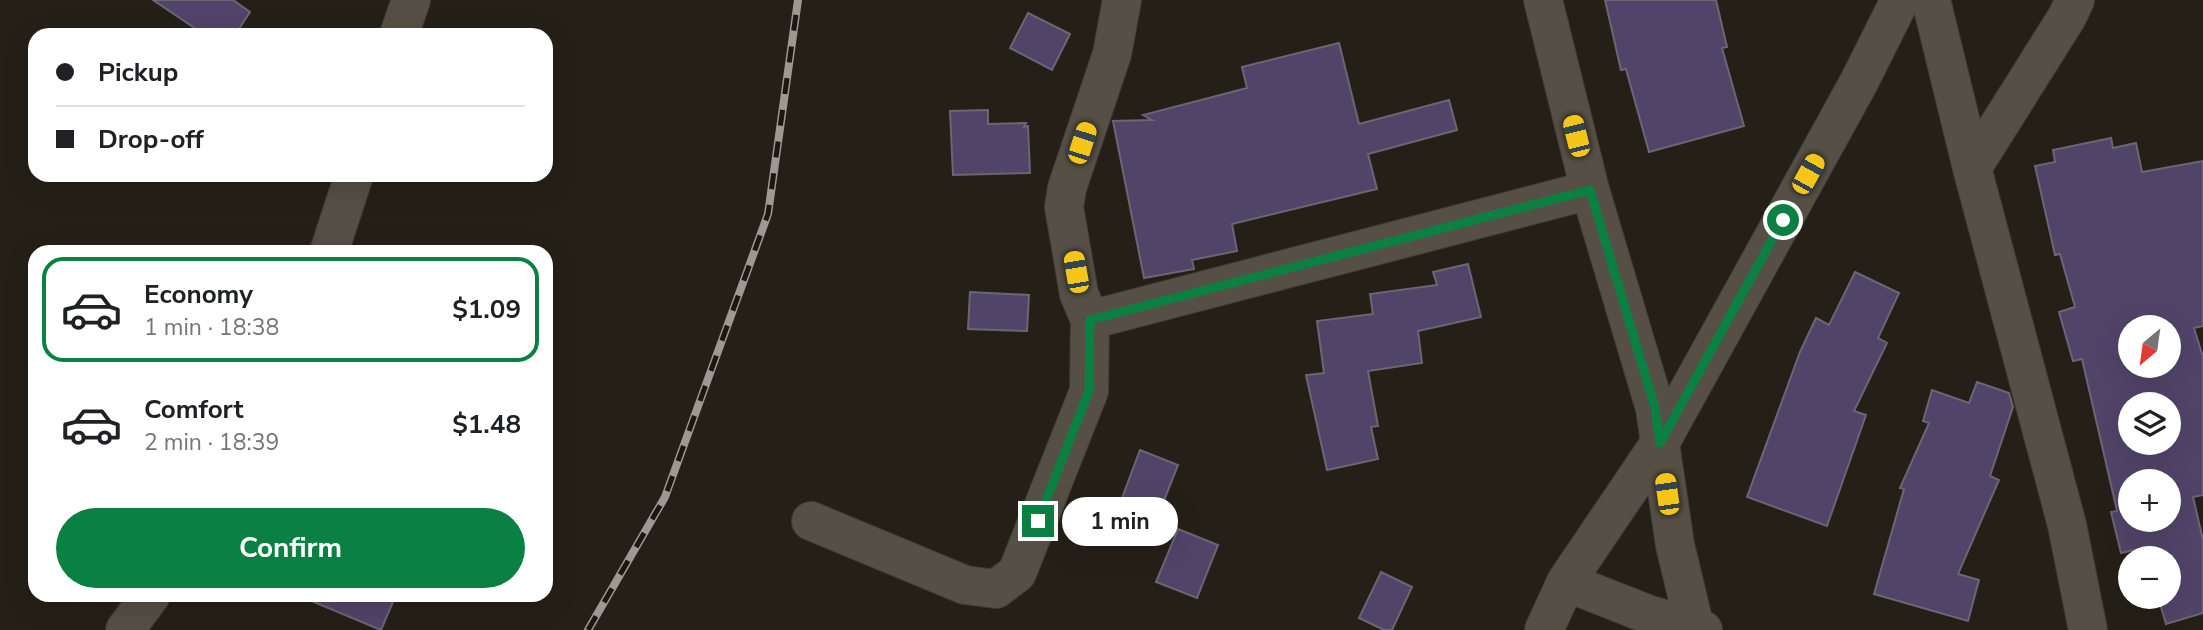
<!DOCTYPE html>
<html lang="en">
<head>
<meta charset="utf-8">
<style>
	:root { --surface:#fff; --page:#f6f6f6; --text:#202124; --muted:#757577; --line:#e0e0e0; --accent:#0b8043 }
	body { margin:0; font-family:"Nunito Sans",sans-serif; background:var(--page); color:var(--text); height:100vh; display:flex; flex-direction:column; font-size:26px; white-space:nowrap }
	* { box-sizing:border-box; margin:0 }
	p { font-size:23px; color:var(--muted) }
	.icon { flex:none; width:38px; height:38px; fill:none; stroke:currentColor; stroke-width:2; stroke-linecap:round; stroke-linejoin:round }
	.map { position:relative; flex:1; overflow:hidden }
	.sheet { position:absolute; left:28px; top:245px; width:525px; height:357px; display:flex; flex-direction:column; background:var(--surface); border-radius:21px; box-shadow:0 7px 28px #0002 }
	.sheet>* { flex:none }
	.hud { position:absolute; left:28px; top:28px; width:525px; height:154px; border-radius:21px; box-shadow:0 7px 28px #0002; display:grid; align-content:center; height:154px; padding:0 28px; background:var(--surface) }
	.needle { width:46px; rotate:209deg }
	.fabs { position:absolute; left:2118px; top:315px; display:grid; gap:14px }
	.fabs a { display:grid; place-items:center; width:63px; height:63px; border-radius:50%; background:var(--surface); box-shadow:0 7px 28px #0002; font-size:35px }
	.end { position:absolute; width:32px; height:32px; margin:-16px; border:9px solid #0b8043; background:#fff; box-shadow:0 0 0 4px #fff }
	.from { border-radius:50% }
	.bubble { position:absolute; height:49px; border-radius:24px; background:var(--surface); box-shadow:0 7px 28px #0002; font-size:23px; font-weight:700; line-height:49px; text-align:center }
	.car { position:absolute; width:21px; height:42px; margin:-21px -10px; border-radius:9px; box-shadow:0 0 5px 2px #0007; background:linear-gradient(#f5c518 24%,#345 0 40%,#f5c518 0 76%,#345 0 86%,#f5c518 0) }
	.hud b { display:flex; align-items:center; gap:24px; height:66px; font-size:26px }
	.hud b+b { border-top:2px solid var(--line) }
	.hud i { width:18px; height:18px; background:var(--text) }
	ul { padding:12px 0 0; list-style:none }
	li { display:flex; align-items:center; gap:21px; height:105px; margin:0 14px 10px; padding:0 14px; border:4px solid transparent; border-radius:21px }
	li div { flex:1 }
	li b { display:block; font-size:26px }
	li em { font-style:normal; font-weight:700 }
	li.active { border-color:var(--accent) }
	li>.icon { width:63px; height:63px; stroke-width:1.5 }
	.action { display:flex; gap:14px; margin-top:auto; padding:14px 28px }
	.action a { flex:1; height:80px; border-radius:42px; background:var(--accent); color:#fff; font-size:28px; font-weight:700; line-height:80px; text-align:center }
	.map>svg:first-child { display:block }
</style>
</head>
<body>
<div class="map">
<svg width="2203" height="630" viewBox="0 0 2203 630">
	<rect width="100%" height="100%" fill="#252017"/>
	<path fill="#514469" stroke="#6a6672" stroke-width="2" fill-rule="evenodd" d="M 153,0 L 233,0 L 250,12 L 235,35 L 205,35 Z
		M 1605,0 L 1716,0 L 1727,47 L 1722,48 L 1744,126 L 1649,152 L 1626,69 L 1621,70 Z
		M 1028,13 L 1070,34 L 1052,70 L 1010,48 Z
		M 1339,43 L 1359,124 L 1449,100 L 1457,130 L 1368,154 L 1377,189 L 1232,224 L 1237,251 L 1192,260 L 1194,269 L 1144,278 L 1113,121 L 1152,120 L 1143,115 L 1247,88 L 1242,67 Z
		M 988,110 L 988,124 L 1026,123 L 1024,127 L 1028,126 L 1030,173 L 953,175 L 950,111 Z
		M 2111,138 L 2113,148 L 2136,143 L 2142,172 L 2203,161 L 2203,326 L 2194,328 L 2203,357 L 2203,495 L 2193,497 L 2203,540 L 2203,613 L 2166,624 L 2158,597 L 2168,597 L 2168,558 L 2147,558 L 2144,548 L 2121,553 L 2111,512 L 2117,511 L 2082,359 L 2073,361 L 2059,312 L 2075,307 L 2060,254 L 2055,255 L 2035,166 L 2055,162 L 2053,150 ZM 2130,327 L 2168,327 L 2168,366 L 2130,366 ZM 2130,404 L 2168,404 L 2168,443 L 2130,443 ZM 2130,481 L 2168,481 L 2168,520 L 2130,520 Z
		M 1468,264 L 1481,317 L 1418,331 L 1422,363 L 1368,371 L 1378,426 L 1371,427 L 1378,459 L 1327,470 L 1306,375 L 1324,373 L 1317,321 L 1373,314 L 1370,294 L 1437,285 L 1433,272 Z
		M 1855,272 L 1899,293 L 1878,338 L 1887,343 L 1854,411 L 1866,415 L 1827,526 L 1747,497 L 1800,352 L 1816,318 L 1829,325 Z
		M 970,292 L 1029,295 L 1027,331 L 968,329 Z
		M 1977,382 L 2009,393 L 2013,407 L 1990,476 L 1999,480 L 1958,574 L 1979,580 L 1968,621 L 1874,594 L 1904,489 L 1900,488 L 1929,423 L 1923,421 L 1932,390 L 1969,403 Z
		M 1140,450 L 1178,465 L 1156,521 L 1119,506 Z
		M 1178,529 L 1218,545 L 1197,598 L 1156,582 Z
		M 1381,572 L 1412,587 L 1392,630 L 1384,630 L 1359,618 Z
		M 297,595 L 396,595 L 381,630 Z"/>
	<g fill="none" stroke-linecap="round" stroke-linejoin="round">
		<defs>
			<path id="street" d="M 1543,0 L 1590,190 L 1655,408 L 1660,443 L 1566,582 L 1544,630
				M 1931,0 L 1972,168 L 2067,525 L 2088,630
				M 399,35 L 411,0
				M 1972,168 L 2067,17 L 2075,0
				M 329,252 L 354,175
				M 1090,320 L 1590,190
				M 811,521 L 965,585 L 996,589 L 1017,573 L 1089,391 L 1090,320 L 1079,294 L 1064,207 L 1067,188 L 1112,54 L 1122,0
				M 1566,582 L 1650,615 L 1703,630
				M 1695,628 L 1675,545 L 1660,443 L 1859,82 L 1900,0
				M 125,630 L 151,595"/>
		</defs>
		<use href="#street" stroke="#403c35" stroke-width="40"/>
		<use href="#street" stroke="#554f45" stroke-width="38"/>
		<defs>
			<path id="rail" d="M 588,630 L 665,497 L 768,214 L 798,0"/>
		</defs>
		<use href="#rail" stroke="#9d9992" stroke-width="8"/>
		<use href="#rail" stroke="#1c170e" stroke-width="5" stroke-dasharray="16" stroke-linecap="butt"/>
	</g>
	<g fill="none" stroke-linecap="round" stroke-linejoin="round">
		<path stroke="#0b8043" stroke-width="9" d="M 1038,521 L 1089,391 L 1090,320 L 1590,190 L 1655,408 L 1660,443 L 1783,220"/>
	</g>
</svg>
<div class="fabs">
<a><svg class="needle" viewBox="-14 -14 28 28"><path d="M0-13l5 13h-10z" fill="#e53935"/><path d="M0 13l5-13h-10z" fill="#757577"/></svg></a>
<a><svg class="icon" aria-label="layers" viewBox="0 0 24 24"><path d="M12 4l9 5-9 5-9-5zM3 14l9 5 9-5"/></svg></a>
<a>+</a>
<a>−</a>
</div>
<i class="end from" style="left:1783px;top:220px"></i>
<i class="end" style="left:1038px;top:521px"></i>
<div class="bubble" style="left:1062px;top:497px;width:116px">1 min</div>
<i class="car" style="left:1576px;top:136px;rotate:346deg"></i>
<i class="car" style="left:1082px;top:143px;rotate:18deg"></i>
<i class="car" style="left:1808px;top:174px;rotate:29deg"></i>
<i class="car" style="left:1076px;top:272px;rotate:350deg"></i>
<i class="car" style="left:1667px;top:494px;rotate:352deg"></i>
<div class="hud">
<b><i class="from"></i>Pickup</b>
<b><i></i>Drop-off</b>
</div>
<section class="sheet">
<ul>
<li class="active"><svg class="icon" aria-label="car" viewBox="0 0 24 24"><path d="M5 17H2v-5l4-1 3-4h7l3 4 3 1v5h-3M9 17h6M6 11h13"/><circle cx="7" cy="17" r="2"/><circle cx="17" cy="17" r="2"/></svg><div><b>Economy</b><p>1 min · 18:38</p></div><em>$1.09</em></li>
<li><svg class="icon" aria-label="car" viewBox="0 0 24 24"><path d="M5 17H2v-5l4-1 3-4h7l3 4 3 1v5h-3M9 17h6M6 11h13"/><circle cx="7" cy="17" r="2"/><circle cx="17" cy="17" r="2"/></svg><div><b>Comfort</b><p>2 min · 18:39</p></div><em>$1.48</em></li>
</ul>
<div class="action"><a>Confirm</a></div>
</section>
</div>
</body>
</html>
